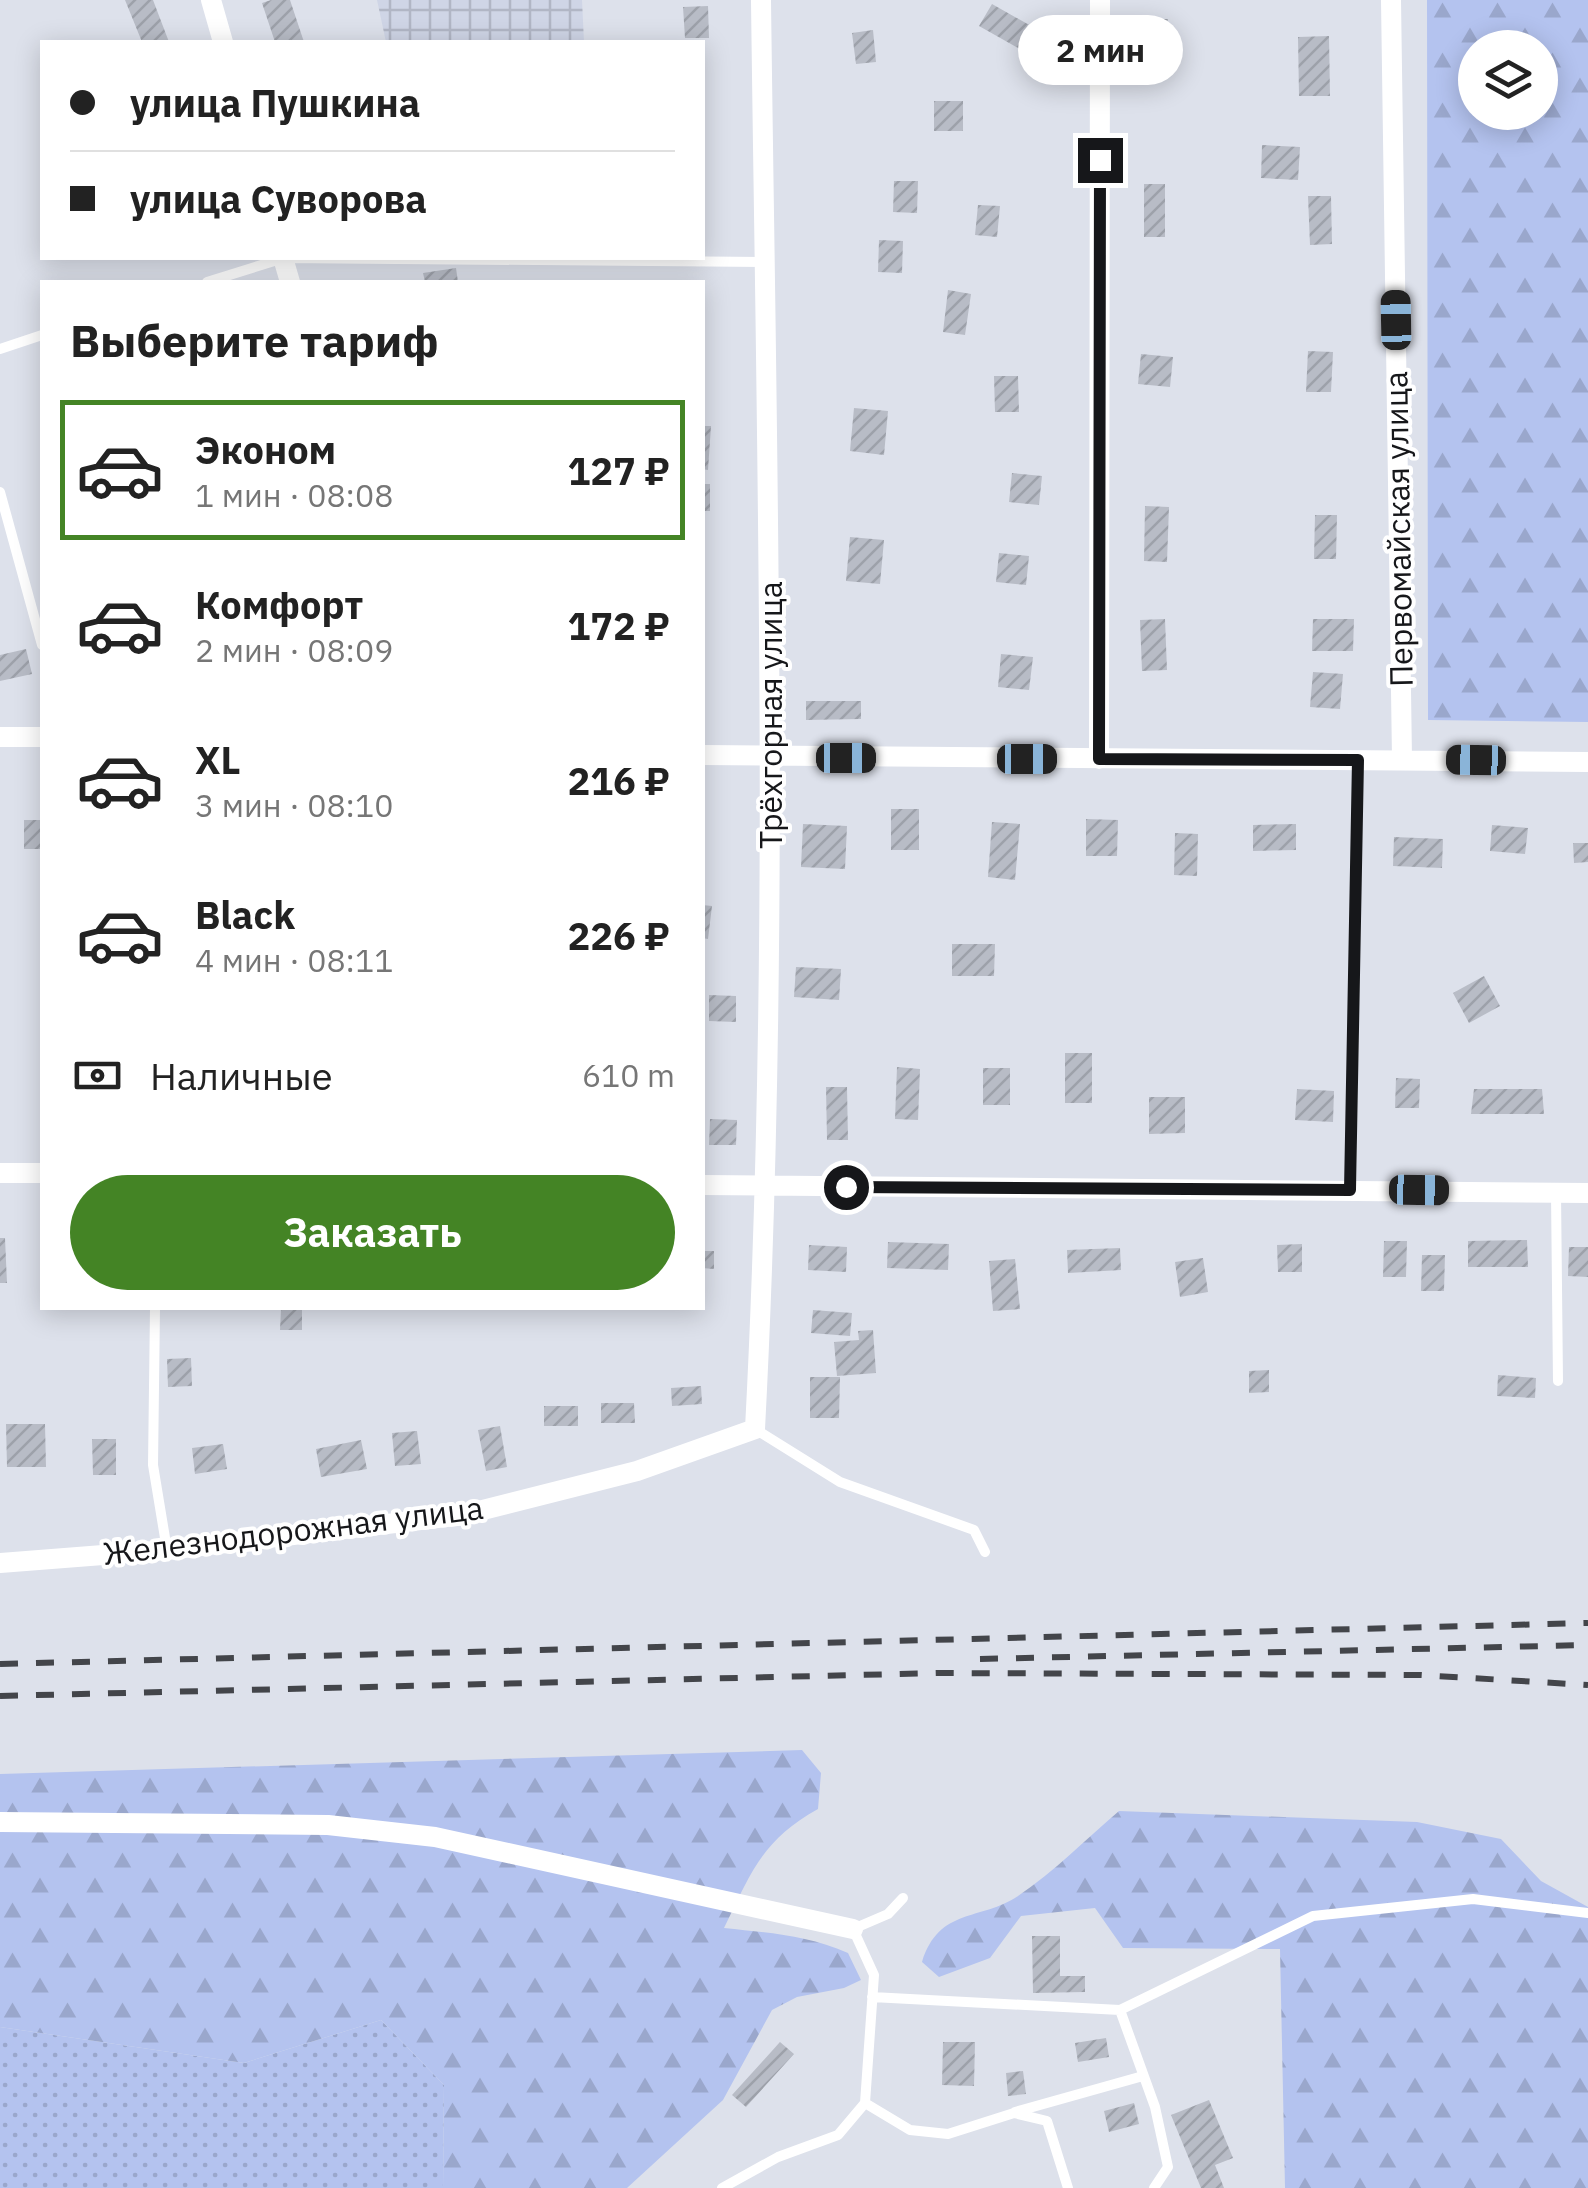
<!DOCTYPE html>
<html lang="ru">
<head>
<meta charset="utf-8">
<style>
	:root { --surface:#fff; --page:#f2f2f2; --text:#222; --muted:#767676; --line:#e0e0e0; --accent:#448425 }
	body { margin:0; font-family:"IBM Plex Sans",sans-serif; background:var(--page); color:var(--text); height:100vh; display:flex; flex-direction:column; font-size:38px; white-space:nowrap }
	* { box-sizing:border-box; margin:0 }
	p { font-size:32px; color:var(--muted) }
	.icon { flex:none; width:55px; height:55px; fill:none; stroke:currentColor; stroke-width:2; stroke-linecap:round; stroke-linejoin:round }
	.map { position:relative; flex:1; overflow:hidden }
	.panel { position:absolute; left:40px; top:280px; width:665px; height:1030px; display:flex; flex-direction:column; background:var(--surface); border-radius:0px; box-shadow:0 5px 25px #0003 }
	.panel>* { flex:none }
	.hud { position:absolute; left:40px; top:40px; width:665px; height:220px; border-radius:0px; box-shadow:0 5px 25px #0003; display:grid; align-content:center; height:220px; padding:0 30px; background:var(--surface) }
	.tools { position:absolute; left:1458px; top:30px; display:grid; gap:20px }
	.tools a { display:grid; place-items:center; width:100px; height:100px; border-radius:50%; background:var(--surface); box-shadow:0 5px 25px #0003; font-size:50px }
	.end { position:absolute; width:45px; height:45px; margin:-22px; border:12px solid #16171a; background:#fff; box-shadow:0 0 0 5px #fff }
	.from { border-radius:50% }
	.bubble { position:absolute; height:70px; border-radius:35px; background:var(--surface); box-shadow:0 5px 25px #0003; font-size:32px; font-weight:700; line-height:70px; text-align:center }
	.car { position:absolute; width:30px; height:60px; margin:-30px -15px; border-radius:12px; box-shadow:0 0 8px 2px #0007; background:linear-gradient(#222 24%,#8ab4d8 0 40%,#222 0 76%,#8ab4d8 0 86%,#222 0) }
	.hud b { display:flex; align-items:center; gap:35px; height:95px; font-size:38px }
	.hud b+b { border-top:2px solid var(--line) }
	.hud i { width:25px; height:25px; background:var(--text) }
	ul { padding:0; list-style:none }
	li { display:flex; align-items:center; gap:30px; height:140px; margin:0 20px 15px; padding:0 10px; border:5px solid transparent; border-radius:0px }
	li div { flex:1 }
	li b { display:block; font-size:38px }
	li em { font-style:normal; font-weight:700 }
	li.current { border-color:var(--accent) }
	li>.icon { width:90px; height:90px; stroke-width:1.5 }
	h2 { padding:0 30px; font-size:45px; line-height:120px }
	.pay { display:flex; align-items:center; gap:25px; height:110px; padding:0 30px; font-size:38px }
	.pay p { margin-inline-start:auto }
	.button { display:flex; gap:20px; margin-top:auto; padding:20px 30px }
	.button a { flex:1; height:115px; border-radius:60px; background:var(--accent); color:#fff; font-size:40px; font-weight:700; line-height:115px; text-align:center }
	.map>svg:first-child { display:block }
</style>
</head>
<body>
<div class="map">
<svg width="1588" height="2188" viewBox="0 0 1588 2188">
	<defs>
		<pattern id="industrial-grid" width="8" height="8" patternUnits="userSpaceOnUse" patternTransform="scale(2.5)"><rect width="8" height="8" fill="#cfd5e6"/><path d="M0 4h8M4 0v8" fill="none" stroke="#b1b6c5"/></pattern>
		<pattern id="grass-dots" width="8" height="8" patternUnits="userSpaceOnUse" patternTransform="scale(2.5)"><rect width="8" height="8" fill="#b4c3ef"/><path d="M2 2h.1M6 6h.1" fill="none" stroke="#9aa7cc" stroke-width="1.8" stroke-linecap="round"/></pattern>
		<pattern id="forest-firs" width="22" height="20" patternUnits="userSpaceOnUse" patternTransform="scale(2.5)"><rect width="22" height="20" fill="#b4c3ef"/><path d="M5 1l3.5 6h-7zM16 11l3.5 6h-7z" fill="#9aa7cc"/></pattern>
		<pattern id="building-hatch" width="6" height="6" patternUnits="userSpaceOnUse" patternTransform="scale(2.5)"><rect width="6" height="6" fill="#b8bcc6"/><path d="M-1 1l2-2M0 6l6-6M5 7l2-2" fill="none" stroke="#9da1aa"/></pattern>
	</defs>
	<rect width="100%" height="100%" fill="#dde1eb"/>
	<path fill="url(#industrial-grid)" d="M 377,0 L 582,0 L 584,42 L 386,42 Z"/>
	<path fill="url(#grass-dots)" d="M 381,2020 L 444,2085 L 443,2188 L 0,2188 L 0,2027 L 244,2063 Z"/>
	<path fill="url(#forest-firs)" fill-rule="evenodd" d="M 1427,0 L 1588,0 L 1588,722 L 1428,720 ZM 1475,48 L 1540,48 L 1540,112 L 1475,112 Z
		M 802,1750 L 821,1773 L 818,1809 C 762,1840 751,1873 724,1928 C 769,1933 806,1935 848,1953 L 861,1980 L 844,1988 L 797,1997 L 772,2010 L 723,2100 L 627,2188 L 443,2188 L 444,2085 L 381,2020 L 244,2063 L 0,2027 L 0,1774 Z
		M 1119,1811 L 1417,1822 L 1501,1839 L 1541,1881 L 1588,1907 L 1588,2188 L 1285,2188 L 1280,1949 L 1123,1948 L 1095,1908 L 1021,1916 L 990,1958 L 939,1977 L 922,1962 C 939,1907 981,1921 1018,1896 C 1054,1872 1086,1839 1119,1811 Z"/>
	<path fill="url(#building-hatch)" d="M 125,0 L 153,0 L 169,42 L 142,42 Z
		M 271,0 L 290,0 L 304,42 L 275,42 L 262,3 Z
		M 992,4 L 1040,31 L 1027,53 L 979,26 Z
		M 708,6 L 709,38 L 685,38 L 683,7 Z
		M 1140,19 L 1168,19 L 1169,67 L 1141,68 Z
		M 873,30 L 876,62 L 856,64 L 852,33 Z
		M 1329,36 L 1330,96 L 1299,96 L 1298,37 Z
		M 934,101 L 963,101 L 963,131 L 934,131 Z
		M 1262,145 L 1300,147 L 1298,180 L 1261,178 Z
		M 894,181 L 918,181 L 917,213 L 893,212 Z
		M 1144,184 L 1165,184 L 1165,237 L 1144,237 Z
		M 1308,196 L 1331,196 L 1332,244 L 1310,245 Z
		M 978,205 L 1000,206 L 997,237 L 975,235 Z
		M 879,240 L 903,241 L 902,273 L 878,272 Z
		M 456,268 L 458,282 L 425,282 L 423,273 Z
		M 948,290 L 971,294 L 965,335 L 943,332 Z
		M 1308,351 L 1333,352 L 1331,392 L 1306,392 Z
		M 1141,354 L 1173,357 L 1170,387 L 1138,384 Z
		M 994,376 L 1018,376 L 1019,412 L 995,412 Z
		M 854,408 L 888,411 L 884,455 L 850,451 Z
		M 702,426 L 711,426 L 708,470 L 702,469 Z
		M 1012,473 L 1042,476 L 1039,505 L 1009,502 Z
		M 702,484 L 710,484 L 710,511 L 702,511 Z
		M 1145,506 L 1169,507 L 1167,562 L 1144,561 Z
		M 1315,515 L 1337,515 L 1336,559 L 1314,559 Z
		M 850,537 L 884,540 L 880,584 L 846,581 Z
		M 999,553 L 1029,556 L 1026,585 L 996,582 Z
		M 1165,619 L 1167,670 L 1142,671 L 1140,620 Z
		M 1313,619 L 1354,619 L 1353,651 L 1312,651 Z
		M 26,649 L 32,674 L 0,681 L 0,655 Z
		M 1001,654 L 1033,657 L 1029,690 L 998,687 Z
		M 1313,672 L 1343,674 L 1340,709 L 1310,707 Z
		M 806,701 L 861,701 L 861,719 L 806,720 Z
		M 891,809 L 919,809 L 919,850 L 891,850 Z
		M 1086,819 L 1118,820 L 1117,856 L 1086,856 Z
		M 24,820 L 42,820 L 42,849 L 24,849 Z
		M 992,822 L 1020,824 L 1015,880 L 988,877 Z
		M 803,824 L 847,826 L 845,869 L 801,867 Z
		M 1296,824 L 1296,850 L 1253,851 L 1253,825 Z
		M 1492,825 L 1528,828 L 1525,854 L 1490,851 Z
		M 1175,833 L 1198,834 L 1197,876 L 1174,875 Z
		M 1394,837 L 1443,839 L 1442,868 L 1393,866 Z
		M 1573,843 L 1588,843 L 1588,862 L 1574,863 Z
		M 702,905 L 712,906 L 708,939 L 702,938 Z
		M 952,944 L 995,944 L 994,976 L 952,976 Z
		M 796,967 L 841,969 L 839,1000 L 794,997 Z
		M 1484,976 L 1500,1006 L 1469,1023 L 1453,993 Z
		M 709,995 L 736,996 L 736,1022 L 709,1021 Z
		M 1065,1053 L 1092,1053 L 1092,1103 L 1065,1103 Z
		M 897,1067 L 920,1069 L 918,1120 L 895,1119 Z
		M 983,1068 L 1010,1068 L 1010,1105 L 983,1105 Z
		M 1396,1078 L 1420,1079 L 1419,1108 L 1395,1108 Z
		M 826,1087 L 847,1087 L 848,1140 L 827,1140 Z
		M 1297,1089 L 1334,1091 L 1333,1122 L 1295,1120 Z
		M 1474,1089 L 1542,1089 L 1544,1114 L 1471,1114 Z
		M 1149,1097 L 1185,1097 L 1185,1133 L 1149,1134 Z
		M 710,1119 L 737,1120 L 736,1145 L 709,1145 Z
		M 0,1238 L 5,1238 L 7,1283 L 0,1283 Z
		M 1527,1240 L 1528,1267 L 1468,1267 L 1468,1241 Z
		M 1384,1241 L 1407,1241 L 1406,1277 L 1383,1277 Z
		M 888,1242 L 949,1244 L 948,1270 L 887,1268 Z
		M 1302,1244 L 1302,1272 L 1278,1272 L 1277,1245 Z
		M 809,1245 L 847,1247 L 846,1272 L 808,1270 Z
		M 1569,1247 L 1588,1247 L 1588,1277 L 1568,1276 Z
		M 1120,1248 L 1121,1270 L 1068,1273 L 1067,1250 Z
		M 702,1251 L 714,1251 L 714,1269 L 702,1268 Z
		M 1422,1255 L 1445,1255 L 1444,1291 L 1421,1291 Z
		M 1203,1258 L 1208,1292 L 1180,1297 L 1175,1262 Z
		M 1015,1259 L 1020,1309 L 993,1311 L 989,1261 Z
		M 281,1309 L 302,1309 L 302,1330 L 280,1330 Z
		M 813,1310 L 852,1313 L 850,1336 L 811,1333 Z
		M 873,1330 L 876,1373 L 837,1376 L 834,1342 L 859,1340 L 858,1331 Z
		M 191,1358 L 192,1386 L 168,1387 L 167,1359 Z
		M 1269,1370 L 1269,1392 L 1249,1393 L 1249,1371 Z
		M 1498,1375 L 1536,1378 L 1535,1398 L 1497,1396 Z
		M 810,1377 L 840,1377 L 839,1418 L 810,1418 Z
		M 701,1386 L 702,1404 L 672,1406 L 671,1388 Z
		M 601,1403 L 634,1403 L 635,1423 L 601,1423 Z
		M 544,1406 L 578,1406 L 578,1426 L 544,1426 Z
		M 6,1424 L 45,1424 L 46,1467 L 7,1467 Z
		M 500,1426 L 507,1467 L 486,1471 L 478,1430 Z
		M 417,1431 L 421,1464 L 395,1466 L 392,1433 Z
		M 92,1439 L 116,1439 L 116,1475 L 93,1475 Z
		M 361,1440 L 367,1469 L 321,1477 L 316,1449 Z
		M 223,1444 L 227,1469 L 195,1474 L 192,1448 Z
		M 1032,1936 L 1060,1936 L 1060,1976 L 1085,1976 L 1085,1992 L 1033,1993 Z
		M 1106,2038 L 1109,2057 L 1078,2062 L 1075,2043 Z
		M 780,2042 L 794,2054 L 746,2107 L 732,2095 Z
		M 943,2042 L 975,2042 L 974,2086 L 942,2085 Z
		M 1023,2071 L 1026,2094 L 1008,2096 L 1006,2073 Z
		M 1209,2100 L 1233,2158 L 1215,2165 L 1224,2188 L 1201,2188 L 1171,2115 Z
		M 1134,2103 L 1139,2124 L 1109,2132 L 1104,2111 Z"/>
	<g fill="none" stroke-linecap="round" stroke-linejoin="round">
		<path stroke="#fff" stroke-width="10" d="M 207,282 L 284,258 L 765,262
			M 0,349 L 42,335
			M 0,492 L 42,645
			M 1351,1190 L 1358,761
			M 1556,1193 L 1558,1381
			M 155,1308 L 153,1465 L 167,1550
			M 755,1429 L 840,1482 L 974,1530 L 985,1552
			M 903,1898 L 888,1914 L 853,1929 L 874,1975 L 865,2103 L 910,2130 L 948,2134 L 1014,2113 L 1047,2121 L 1068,2188
			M 872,1997 L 1120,2010 L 1155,2107 L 1168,2167 L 1154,2188
			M 1120,2010 L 1313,1916 L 1473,1899 L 1588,1913
			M 1015,2112 L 1143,2076
			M 722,2188 L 778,2157 L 838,2135 L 865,2103"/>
		<path stroke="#fff" stroke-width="20" d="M 211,0 L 223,42
			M 1391,0 L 1402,759
			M 283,258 L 290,282
			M 0,737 L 42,737
			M 702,755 L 1588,762
			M 1099,759 L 1100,0
			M 0,1173 L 42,1173
			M 702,1185 L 1588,1193
			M 0,1563 L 167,1550 L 463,1515 L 637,1471 L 755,1429 C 780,952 767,477 761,0
			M 0,1822 L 328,1825 L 435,1837 L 853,1929"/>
		<path stroke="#43454a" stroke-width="6" stroke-dasharray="18 18" stroke-linecap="butt" d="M 980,1659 L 1588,1645
			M 0,1664 L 1588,1623
			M 0,1696 L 939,1673 L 1420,1675 L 1588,1685"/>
	</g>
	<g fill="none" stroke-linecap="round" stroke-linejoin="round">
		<path stroke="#16171a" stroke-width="12" d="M 846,1187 L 1350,1190 L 1358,760 L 1099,759 L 1100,160"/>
	</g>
	<g text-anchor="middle" stroke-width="8" stroke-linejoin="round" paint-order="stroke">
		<g font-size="32" fill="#16171a" stroke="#fff">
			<text transform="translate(1399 529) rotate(-91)" y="11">Первомайская улица</text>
			<text transform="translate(771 715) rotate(-90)" y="11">Трёхгорная улица</text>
			<text transform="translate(293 1531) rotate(-7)" y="11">Железнодорожная улица</text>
		</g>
	</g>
</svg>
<div class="tools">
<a><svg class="icon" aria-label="layers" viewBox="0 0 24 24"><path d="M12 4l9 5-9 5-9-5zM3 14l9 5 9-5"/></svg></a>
</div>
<i class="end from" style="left:846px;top:1187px"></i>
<i class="end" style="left:1100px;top:160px"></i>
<div class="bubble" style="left:1018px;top:15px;width:165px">2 мин</div>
<i class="car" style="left:1396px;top:320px;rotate:359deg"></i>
<i class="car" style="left:846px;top:758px;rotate:90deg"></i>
<i class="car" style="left:1027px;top:759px;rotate:90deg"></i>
<i class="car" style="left:1476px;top:760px;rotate:271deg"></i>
<i class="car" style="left:1419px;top:1190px;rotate:91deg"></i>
<div class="hud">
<b><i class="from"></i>улица Пушкина</b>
<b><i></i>улица Суворова</b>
</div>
<section class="panel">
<h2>Выберите тариф</h2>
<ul>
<li class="current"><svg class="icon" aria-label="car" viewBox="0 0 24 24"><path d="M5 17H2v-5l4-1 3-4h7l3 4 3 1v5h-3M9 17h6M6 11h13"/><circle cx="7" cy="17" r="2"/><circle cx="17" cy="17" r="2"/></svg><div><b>Эконом</b><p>1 мин · 08:08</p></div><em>127 ₽</em></li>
<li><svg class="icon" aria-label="car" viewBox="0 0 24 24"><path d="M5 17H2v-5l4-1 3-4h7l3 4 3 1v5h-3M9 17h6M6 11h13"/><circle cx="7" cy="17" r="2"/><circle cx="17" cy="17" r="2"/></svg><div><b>Комфорт</b><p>2 мин · 08:09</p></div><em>172 ₽</em></li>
<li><svg class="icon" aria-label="car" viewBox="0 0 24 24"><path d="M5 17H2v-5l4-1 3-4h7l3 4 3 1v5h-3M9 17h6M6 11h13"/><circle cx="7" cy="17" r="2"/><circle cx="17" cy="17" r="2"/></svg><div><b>XL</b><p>3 мин · 08:10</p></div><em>216 ₽</em></li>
<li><svg class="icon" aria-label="car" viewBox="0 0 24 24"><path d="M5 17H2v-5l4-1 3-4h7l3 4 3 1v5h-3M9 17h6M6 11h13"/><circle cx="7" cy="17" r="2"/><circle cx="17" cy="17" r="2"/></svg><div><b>Black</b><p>4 мин · 08:11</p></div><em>226 ₽</em></li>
</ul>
<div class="pay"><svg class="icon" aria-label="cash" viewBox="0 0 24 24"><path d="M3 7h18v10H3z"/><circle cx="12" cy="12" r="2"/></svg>Наличные<p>610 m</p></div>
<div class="button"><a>Заказать</a></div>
</section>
</div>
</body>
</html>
